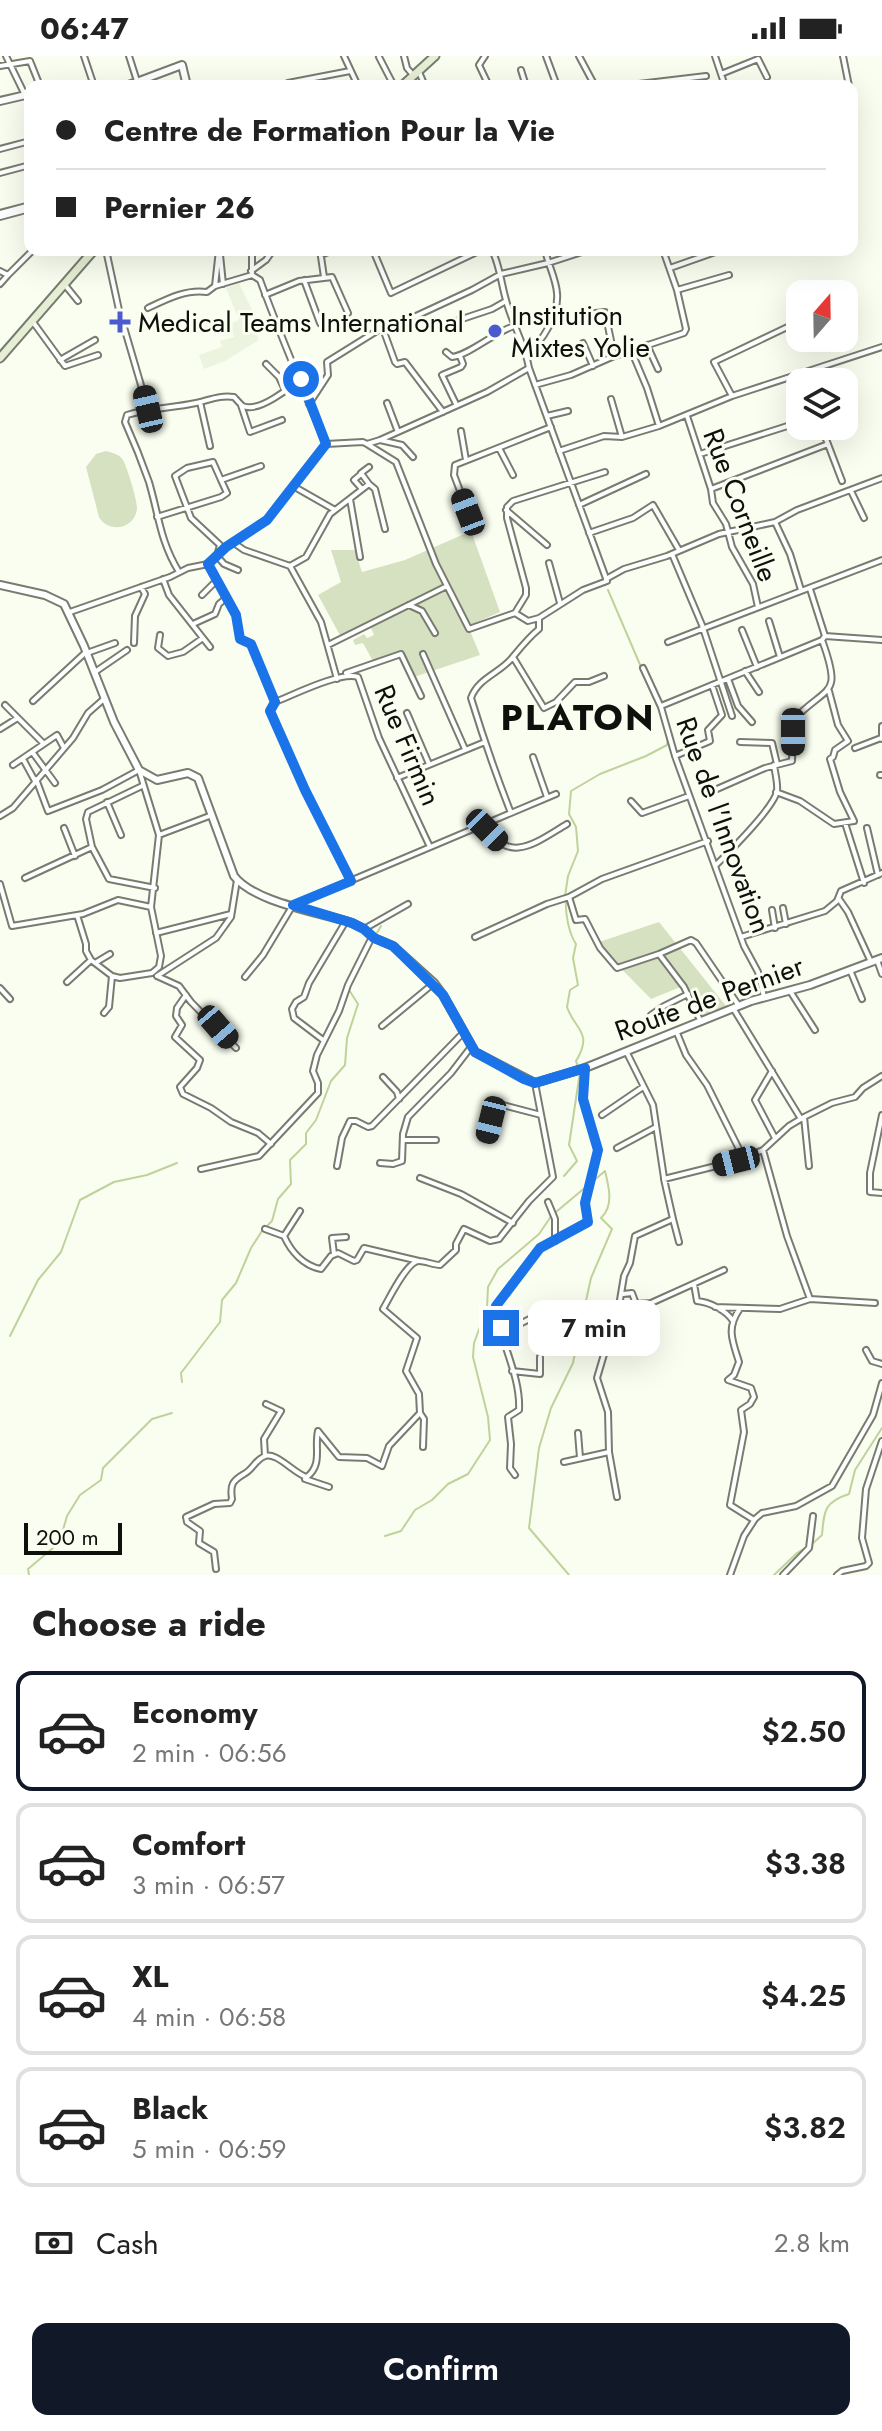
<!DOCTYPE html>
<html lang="en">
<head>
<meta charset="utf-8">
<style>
	:root { --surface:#fff; --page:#f6f6f6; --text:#222; --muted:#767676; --line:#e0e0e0; --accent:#111827 }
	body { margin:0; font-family:Jost,sans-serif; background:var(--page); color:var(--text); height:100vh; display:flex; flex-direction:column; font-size:30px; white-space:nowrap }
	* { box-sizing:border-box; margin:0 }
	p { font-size:26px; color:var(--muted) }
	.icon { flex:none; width:44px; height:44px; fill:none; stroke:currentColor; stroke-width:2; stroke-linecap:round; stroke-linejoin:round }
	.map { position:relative; height:1519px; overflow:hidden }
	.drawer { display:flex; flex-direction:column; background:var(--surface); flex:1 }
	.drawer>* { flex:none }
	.top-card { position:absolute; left:24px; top:24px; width:834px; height:176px; border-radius:16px; box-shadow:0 8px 32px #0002; display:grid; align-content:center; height:176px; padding:0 32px; background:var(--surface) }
	.needle { width:52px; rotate:20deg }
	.tools { position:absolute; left:786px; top:224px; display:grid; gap:16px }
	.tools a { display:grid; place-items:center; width:72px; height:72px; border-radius:16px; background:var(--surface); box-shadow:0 8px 32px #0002; font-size:40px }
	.scale { position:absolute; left:24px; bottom:20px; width:98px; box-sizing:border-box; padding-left:8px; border:4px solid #0e100b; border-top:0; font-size:22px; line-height:28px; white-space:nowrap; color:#0e100b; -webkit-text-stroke:6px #f9fef0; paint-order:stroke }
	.end { position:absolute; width:36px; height:36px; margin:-18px; border:10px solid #1a73e8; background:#fff; box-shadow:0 0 0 4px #fff }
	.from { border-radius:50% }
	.bubble { position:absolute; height:56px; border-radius:16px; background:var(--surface); box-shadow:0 8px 32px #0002; font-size:26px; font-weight:600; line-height:56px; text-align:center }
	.car { position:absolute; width:24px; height:48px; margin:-24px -12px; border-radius:10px; box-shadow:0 0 6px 2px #0007; background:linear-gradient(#222 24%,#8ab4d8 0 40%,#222 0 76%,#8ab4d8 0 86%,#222 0) }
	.top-card b { display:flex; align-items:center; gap:28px; height:76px; font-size:30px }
	.top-card b+b { border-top:2px solid var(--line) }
	.top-card i { width:20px; height:20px; background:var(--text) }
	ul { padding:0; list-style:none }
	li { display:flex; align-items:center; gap:24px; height:120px; margin:0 16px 12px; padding:0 16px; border:4px solid var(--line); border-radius:16px }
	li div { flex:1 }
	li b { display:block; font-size:30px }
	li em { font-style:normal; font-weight:600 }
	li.selected { border-color:var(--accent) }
	li>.icon { width:72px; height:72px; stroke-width:1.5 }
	h2 { padding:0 32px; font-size:36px; line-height:96px }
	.pay { display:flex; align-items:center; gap:20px; height:88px; padding:0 32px; font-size:30px }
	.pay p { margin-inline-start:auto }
	.primary-button { display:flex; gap:16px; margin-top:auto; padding:16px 32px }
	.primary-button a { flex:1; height:92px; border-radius:16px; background:var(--accent); color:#fff; font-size:32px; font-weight:600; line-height:92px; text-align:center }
	.status { display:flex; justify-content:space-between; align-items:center; height:56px; padding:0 40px; background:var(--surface); direction:ltr }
	.status svg { height:22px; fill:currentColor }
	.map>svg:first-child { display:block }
</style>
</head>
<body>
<div class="status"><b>06:47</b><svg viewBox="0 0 49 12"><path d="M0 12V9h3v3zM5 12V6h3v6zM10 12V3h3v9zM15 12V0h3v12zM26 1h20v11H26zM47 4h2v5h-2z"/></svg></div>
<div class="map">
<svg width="882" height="1519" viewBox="0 0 882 1519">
	<rect width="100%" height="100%" fill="#f9fef0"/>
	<path fill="#ecf3de" d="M 239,227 L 255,260 L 250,262 L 259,284 L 225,305 L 204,313 L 199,299 L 222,291 L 220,285 L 234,281 L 229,268 L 239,264 L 226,232 Z"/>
	<path fill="#d6e1c1" d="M 106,395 C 113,397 119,398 123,404 C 127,411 138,446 137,454 C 133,474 108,477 99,461 L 86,411 L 96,398 Z
		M 471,475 L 500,556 L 468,570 L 480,599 L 411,622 L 401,596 L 374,607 L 363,587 L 355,589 L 353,584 L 364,578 L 367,582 L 374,579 L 369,567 L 342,583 L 318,539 L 341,526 L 331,494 L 355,494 L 362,516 L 405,504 Z
		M 659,866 L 726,950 L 699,963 L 683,930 L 651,943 L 596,887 Z"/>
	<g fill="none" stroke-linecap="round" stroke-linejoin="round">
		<path stroke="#c0d29c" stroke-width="2" d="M 608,534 L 662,660
			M 565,840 L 568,820 L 578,795 L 576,771 L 569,758 L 571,735 L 600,718 L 646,700 L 667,689 L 668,681
			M 566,844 C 565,857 569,878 576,888 L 573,902 L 578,929 L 570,934 L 567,951 C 574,973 594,976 576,1005 L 578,1011
			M 375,880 L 381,870
			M 361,908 L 372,886
			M 564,1120 L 577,1105 L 569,1089 L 580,1016
			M 556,1156 L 587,1130
			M 10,1280 L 38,1224 L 61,1196 L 80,1144 L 114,1126 L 147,1119 L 177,1107
			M 182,1326 L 181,1317 L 220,1266 L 222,1244 L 236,1227 L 251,1192 L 262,1175 L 272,1165 L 278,1143 L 291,1128 L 290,1104 L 306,1088 L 306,1077 L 316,1064 L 331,1025 L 345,1009 L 347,982 L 358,948 L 349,934
			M 385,1480 L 401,1475 L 415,1454 L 432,1444 L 448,1428 L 468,1418 L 490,1384 L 488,1361 L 473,1301 L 474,1287 L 487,1252 L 488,1231 L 498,1213 L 539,1178 L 552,1159
			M 812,1488 L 822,1479 C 824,1455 824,1446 849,1438 L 855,1414 L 882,1372
			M 29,1519 L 28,1513 L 53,1492 L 63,1474 L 67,1460 L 80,1439 L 101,1424 L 103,1412 L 152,1363 L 172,1357
			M 569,1519 L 529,1472 L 539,1392 L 551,1352 L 573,1307 L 576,1292 L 574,1273 L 584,1254 L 591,1222 L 612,1173 L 601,1162 C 614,1150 609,1131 605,1115 L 592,1126
			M 774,1519 L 797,1497 L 807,1491"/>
		<defs>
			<path id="minor" d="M 6,0 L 25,39
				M 84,0 L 94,30
				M 129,0 L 137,25
				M 344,0 L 358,30
				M 404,0 L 407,12 L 413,19
				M 485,0 L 479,9 L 489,30
				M 546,0 L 557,30
				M 579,0 L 595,30
				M 715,0 L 725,30
				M 843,0 L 849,30
				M 379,1 L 394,30
				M 0,10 L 30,5 L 40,30
				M 521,14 L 526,30
				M 419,16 L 425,30
				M 721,18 L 758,3 L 767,21
				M 288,27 L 350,15
				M 622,30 L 706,20
				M 0,93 L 30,85
				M 0,117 L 30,109
				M 0,157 L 30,149
				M 0,161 L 30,153
				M 106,194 L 119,254 L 148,353
				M 252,194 L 252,217
				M 320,194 L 324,221
				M 373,194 L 391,237 L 481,194
				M 492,194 C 500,210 501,227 506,244 C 512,268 525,288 529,312 L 607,525 L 583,534 L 539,562 L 539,573 C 528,582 521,591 512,602 C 500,617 478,622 471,642 C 483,681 496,719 511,757
				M 220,199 L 223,228
				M 321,199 L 333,194
				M 670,212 L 721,194
				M 0,215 L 8,219 L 33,194
				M 251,215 L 266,204 L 273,194
				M 252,219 L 260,224 C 280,279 303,333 326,388
				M 304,224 L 320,267
				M 0,228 L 8,219
				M 65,229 L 78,245
				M 215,230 L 219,194
				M 677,234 L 729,219
				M 265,239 L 299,225 L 332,221 L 348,257
				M 148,252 C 167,243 186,233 207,236 L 215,230 L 252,219
				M 567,260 L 605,256 L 614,299
				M 33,266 L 65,310 L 98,299
				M 450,267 L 492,253 L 506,245
				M 383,273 L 395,306 L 397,308 L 405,306 L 443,356
				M 583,287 L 593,310
				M 647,289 L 658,313
				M 631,294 L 647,332 L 659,370
				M 446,296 L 452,301 C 471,298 493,277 514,270
				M 527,297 C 543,286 559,258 557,237 C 556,223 548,208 545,194
				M 60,304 L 95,284
				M 266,308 L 279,321 L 285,334
				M 801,316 L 805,326
				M 535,329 L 571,319 L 612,301 L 684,277 L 686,273 L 677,234 L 663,194
				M 732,340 L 714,306 L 800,265
				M 611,343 L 622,381
				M 200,346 L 210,390
				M 387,347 L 398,376
				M 309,348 L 328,319 L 327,306 L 380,273 L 388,273 L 472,234 L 501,218 L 548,207 L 588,194
				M 456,348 L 442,319 L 461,311 L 463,308 L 460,300
				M 241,349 L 250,376 L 282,364
				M 547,360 L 568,355
				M 687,360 L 711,433 L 713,447 L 726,468 L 732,491 L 753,528 L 758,551
				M 821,370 L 842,425
				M 461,375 L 466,404
				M 380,384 L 402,389 L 413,401
				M 326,388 L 363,386 L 367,388 L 380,384 L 487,336 L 529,312
				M 367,388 L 396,406 L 436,508 L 469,573 L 515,557
				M 499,392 L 513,419
				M 559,395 L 604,380 L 622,381 L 659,370 L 732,340 L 882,291
				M 700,398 L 800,366
				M 361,418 L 354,424 L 362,433
				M 221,424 L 213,406 L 187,412 L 175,420 L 191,462 L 220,489 L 217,500 L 224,508 L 238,514
				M 369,428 L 375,433 L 385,473
				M 293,430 L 335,454
				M 711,433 L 828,388
				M 851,435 L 864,462
				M 350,443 L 360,501
				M 579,449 L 646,418
				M 506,454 L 547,489
				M 468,456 L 454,419 L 455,409 L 551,371
				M 157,461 L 221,441 L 227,437 L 221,424 L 261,410
				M 775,466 L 790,498 L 801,534
				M 589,477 L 633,462 L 653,449 L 679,494
				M 234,487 L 244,494 L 290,510 L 321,566 L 337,623
				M 672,498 L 702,569 L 732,660
				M 549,507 L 560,547
				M 208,508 L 236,559 L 240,583 L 251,588 L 275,646 L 270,655 L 305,734 L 351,824
				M 290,510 L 306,501 L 330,458 L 369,428 L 361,417 L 369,411
				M 179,516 C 160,485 159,460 149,426 C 142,406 134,386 125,366 L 127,359 C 149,352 173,352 196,347 C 210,344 219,339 234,341 C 235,342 241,349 243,350 C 258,357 292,332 300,320
				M 163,523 L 169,539 L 210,591
				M 606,523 L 624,513 L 667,500 L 719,478 L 775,466 L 797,454 L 882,422
				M 202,539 L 216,525
				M 409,549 L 422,555 L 435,577
				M 70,556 L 170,521 L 188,512 L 208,508 L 226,491 L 267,464 L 326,388
				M 539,562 L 528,565 L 515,557 L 526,539 L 526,532 L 507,462 L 507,451 L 513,445 L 605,416
				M 769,565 L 780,601
				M 193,568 L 215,558 L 219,548 L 226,542
				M 742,574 L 757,611
				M 160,579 L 158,592 L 168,600 L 183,596 L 203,582
				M 825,580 L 882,584
				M 668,586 L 882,504
				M 134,587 L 135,560 L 145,538 L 141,531
				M 328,589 L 447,530
				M 87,597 L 115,587
				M 423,598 L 465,693
				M 513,601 L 544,652 L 556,646 L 575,626 L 589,626 L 604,620
				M 643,612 L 661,651 L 675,700 L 744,890 L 758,916 L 764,941
				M 745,615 L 759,636
				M 95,616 L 127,594
				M 346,617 L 401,598 L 421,640
				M 728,623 L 738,650 L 752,666
				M 33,645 L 86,596
				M 275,646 C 293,639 341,615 358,621 L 379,682 L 430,791
				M 5,649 L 43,687
				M 661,650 L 822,584
				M 407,657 L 429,708
				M 882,670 L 882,683
				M 0,673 L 16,663
				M 740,686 L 772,687 L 777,708
				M 855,692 L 881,682
				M 33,697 L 55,727
				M 675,700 L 710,685 L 708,674 L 722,659 L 712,629
				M 533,701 L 547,741
				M 23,703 L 35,725
				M 13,709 L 57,679 L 64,692
				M 880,719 L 882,719
				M 397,722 L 485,686
				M 36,723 L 48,755 L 102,734 L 139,714 L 159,779 L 151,851 L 161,900 L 159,911 L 152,917 L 120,922 L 112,920 L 91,904 L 86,895 L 86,888 L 77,859
				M 717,733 L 765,712 L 792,705 L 793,664 C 828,628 843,642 822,584 L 825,580 L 810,533
				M 776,736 L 800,745 L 834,768 L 854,765 L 840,736 L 830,703 L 833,701 L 835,694 L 848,685 L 838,669 L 829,635
				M 631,745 L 642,757 L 689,740
				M 107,746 L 121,779
				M 0,760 L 13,752 L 73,682 L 88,657 L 105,642
				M 845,767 L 864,827
				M 483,768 C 509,810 535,787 567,768
				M 64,772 L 75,800
				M 867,772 L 878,819
				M 159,779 L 212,759
				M 92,791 L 86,763 L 88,756 L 142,730
				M 716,809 C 730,795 774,752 777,735 C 778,727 775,717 774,709
				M 25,822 L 92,791 L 109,823 L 155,832
				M 0,828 L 12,870 L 83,858 L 118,844 L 151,851
				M 569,841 L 576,864 L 585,863 L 600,892 L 617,912 L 659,898 L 691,884 L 696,887 L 739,950
				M 839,843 L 848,856 L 871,906
				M 783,852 L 786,868
				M 772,854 L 775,872
				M 364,873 L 408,848
				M 156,877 L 231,858
				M 475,881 L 547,848 L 569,841 L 602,823 L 708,785
				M 741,881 L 825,855 L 837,845 L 841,835 L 882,817
				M 659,898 L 684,931 L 701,966
				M 877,904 L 882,918
				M 95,907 L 110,898
				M 850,914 L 862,943
				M 157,920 L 216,882 L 231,861 L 237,824
				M 157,920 L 179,930 L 191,946 L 236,992
				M 245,921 L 263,899 L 293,849 L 556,738
				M 67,926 L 91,904
				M 0,932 L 10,943
				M 790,935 L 815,974
				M 186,939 L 177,952 L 176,960 L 182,969 L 175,981 L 200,1004 L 197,1012 L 180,1031 L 183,1038 L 211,1052 L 231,1066 L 258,1077 L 271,1088
				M 733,952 L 801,1063
				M 104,957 L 109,951 L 112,920
				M 651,959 L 664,950 L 688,938
				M 382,970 L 434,927
				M 677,977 L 686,999 L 707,1029 L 743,1101
				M 323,984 L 294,962 L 292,953 L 296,946 L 304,941 L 309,927 L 346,865
				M 626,995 L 653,1049 L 664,1122
				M 772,1015 L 755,1044 L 775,1082
				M 383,1021 L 397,1036 L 399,1043
				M 602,1059 L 643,1031
				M 882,1059 L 870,1117 L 870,1136 L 882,1137
				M 804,1061 L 809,1110
				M 486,1080 L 495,1047 L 541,1059
				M 404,1084 L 436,1084
				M 617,1092 L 656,1071
				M 763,1094 L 787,1180 L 810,1243
				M 380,1107 L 393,1108 L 402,1105 L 403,1078 L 408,1061 L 451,1017 L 471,991
				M 337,1110 L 342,1082 L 350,1065 L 356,1065 L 368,1071 L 372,1070 L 463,977
				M 201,1113 L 259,1100 L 318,1037 L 318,1027 L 313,1015 L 317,999 L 339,955 L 348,929 L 372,881
				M 420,1122 L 461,1138 L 513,1167
				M 548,1146 L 555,1163 L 555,1185
				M 300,1155 L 284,1180 C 291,1196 304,1210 321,1213 L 331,1200 L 338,1197 L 354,1205 L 357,1204 L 364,1192 L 419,1205
				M 673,1163 L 679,1186
				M 265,1173 L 284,1180
				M 334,1198 L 332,1182 L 346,1181
				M 694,1228 L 697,1245 C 709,1246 726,1254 733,1265
				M 623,1238 L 632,1237 L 636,1248 L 651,1247 L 724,1214
				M 715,1251 L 780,1253 L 810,1243 L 875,1247
				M 739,1254 C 726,1273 733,1286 739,1306 L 734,1319 L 728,1324 L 751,1332 L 754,1341 L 750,1348 L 741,1354 L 744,1376 L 730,1449 L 754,1464
				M 502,1277 L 555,1250 L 565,1254
				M 866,1294 L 872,1305 L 882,1308
				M 512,1315 L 540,1318 L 540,1301
				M 420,1357 L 424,1363 L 423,1391
				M 578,1377 L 580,1402
				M 265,1400 L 264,1383 L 281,1355 L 266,1348
				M 564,1406 L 609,1396
				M 515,1419 L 510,1412 L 511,1388 L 508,1361 L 519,1354 C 521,1319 499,1285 496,1250 L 540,1192 L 588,1166 L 585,1147 L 598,1094 L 583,1043 L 585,1012
				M 305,1423 L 329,1431
				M 617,1441 L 609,1396 L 608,1356 L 597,1322 L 620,1244 L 624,1220 L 630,1207 L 635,1180 L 673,1163 L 664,1123 L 736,1105 L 763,1094 L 789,1070 L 804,1061 L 832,1047 L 855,1041 L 863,1032 L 882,1020
				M 216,1513 L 214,1496 L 199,1487 L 200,1475 L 187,1466 L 186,1461 L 214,1448 L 230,1447 L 232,1443 C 230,1429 232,1425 244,1418 C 252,1414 255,1405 263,1401 C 275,1393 295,1419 307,1421 C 323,1408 314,1392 318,1375 L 339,1401 L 367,1402 L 382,1410 L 389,1390 L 420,1357 L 419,1338 L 406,1315 L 417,1282 L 383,1253 C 389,1243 407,1205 419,1205 C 425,1205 434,1209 440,1209 L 456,1194 L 456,1188 L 464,1173 L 490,1185 L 499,1183 L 529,1145 L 553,1121 L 535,1027
				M 730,1519 L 744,1480 L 755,1463 L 762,1457 L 796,1450 L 832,1430 L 873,1359 L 882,1327
				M 783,1519 L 809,1492 L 813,1460
				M 837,1519 L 842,1515 L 866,1510 L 869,1507 L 862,1482 L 866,1433 L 882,1385"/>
			<path id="tertiary" d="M 126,30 L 182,9 L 187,30
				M 0,45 L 30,38
				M 0,529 L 45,539 L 64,548 L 84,590 L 114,666 L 139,714 L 157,724 L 188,717 L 198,722 L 234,820 C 255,847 320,856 352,867 L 364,873 L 374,882 L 393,890 L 434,927 L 443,939 L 475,996 L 535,1027 L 585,1012 L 751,945 L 810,929 L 882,902"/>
			<path id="secondary" d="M 402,30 L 435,0
				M 0,302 L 94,194"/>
		</defs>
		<use href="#minor" stroke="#787c70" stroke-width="8"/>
		<use href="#tertiary" stroke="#787c70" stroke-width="10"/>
		<use href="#secondary" stroke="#787c70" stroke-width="11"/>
		<use href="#minor" stroke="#fff" stroke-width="4"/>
		<use href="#tertiary" stroke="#fff" stroke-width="6"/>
		<use href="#secondary" stroke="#e6eed3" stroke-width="7"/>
	</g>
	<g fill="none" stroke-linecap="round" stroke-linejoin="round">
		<path stroke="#1a73e8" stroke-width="10" d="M 301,323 L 326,388 L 267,464 L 226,491 L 208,508 L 236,559 L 240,583 L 251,588 L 275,646 L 270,655 L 305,734 L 351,825 L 293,849 L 352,867 L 364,873 L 374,882 L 393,890 L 443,939 L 475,996 L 524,1023 L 535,1027 L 585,1012 L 583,1043 L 598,1094 L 585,1147 L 588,1166 L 540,1192 L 496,1250 L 501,1272"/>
	</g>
	<g fill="#4b5acf" stroke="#f9fef0" stroke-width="3">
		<path d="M116 254h8v8h8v8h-8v8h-8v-8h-8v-8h8z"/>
		<circle cx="495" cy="275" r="8"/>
	</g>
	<g text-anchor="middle" stroke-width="6" stroke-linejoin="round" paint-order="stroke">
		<g font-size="28" fill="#0e100b" stroke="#f9fef0" text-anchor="start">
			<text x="511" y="269">Institution<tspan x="511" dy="32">Mixtes Yolie</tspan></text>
			<text x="138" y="276">Medical Teams International</text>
		</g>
		<g font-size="28" fill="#0e100b" stroke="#f9fef0">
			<text transform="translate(741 449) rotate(69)" y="10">Rue Corneille</text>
			<text transform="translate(408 689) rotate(67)" y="10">Rue Firmin</text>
			<text transform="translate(724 769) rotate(70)" y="10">Rue de l'Innovation</text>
			<text transform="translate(709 942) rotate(-20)" y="10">Route de Pernier</text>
		</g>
		<g font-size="36" font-weight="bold" letter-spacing="2" fill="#0e100b" stroke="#f9fef0">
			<text x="578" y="674">PLATON</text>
		</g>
	</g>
</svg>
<div class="tools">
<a><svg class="needle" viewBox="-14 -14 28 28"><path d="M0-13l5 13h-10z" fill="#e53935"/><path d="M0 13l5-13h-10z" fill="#767676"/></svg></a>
<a><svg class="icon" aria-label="layers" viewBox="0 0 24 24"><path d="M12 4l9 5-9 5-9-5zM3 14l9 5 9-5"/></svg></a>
</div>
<div class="scale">200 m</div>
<i class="end from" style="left:301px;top:323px"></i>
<i class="end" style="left:501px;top:1272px"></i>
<div class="bubble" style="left:528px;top:1244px;width:132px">7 min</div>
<i class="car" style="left:148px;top:353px;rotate:347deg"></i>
<i class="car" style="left:468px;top:456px;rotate:339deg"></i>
<i class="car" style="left:793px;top:676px;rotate:180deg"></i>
<i class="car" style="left:487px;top:774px;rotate:135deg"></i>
<i class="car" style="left:218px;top:971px;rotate:139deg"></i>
<i class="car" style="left:491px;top:1064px;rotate:194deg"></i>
<i class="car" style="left:736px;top:1105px;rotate:256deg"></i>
<div class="top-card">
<b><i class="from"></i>Centre de Formation Pour la Vie</b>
<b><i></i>Pernier 26</b>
</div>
</div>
<section class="drawer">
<h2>Choose a ride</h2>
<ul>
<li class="selected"><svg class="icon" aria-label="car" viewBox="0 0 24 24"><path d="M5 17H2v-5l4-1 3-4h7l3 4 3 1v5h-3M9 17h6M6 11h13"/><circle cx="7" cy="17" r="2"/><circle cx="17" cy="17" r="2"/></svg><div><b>Economy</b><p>2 min · 06:56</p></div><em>$2.50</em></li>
<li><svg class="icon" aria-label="car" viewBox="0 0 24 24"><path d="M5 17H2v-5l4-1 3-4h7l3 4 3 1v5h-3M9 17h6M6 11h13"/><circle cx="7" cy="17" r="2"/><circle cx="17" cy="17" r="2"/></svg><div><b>Comfort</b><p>3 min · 06:57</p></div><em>$3.38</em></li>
<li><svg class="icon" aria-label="car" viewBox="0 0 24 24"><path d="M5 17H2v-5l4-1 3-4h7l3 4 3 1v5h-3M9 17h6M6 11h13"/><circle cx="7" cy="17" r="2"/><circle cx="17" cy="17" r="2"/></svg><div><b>XL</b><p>4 min · 06:58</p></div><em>$4.25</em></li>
<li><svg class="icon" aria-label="car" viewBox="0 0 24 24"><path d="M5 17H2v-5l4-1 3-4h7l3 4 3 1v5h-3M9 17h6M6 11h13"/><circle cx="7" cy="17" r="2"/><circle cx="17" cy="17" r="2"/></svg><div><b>Black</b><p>5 min · 06:59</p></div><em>$3.82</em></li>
</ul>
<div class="pay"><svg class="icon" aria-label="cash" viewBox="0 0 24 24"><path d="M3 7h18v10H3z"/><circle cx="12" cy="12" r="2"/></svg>Cash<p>2.8 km</p></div>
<div class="primary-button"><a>Confirm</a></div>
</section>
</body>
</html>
